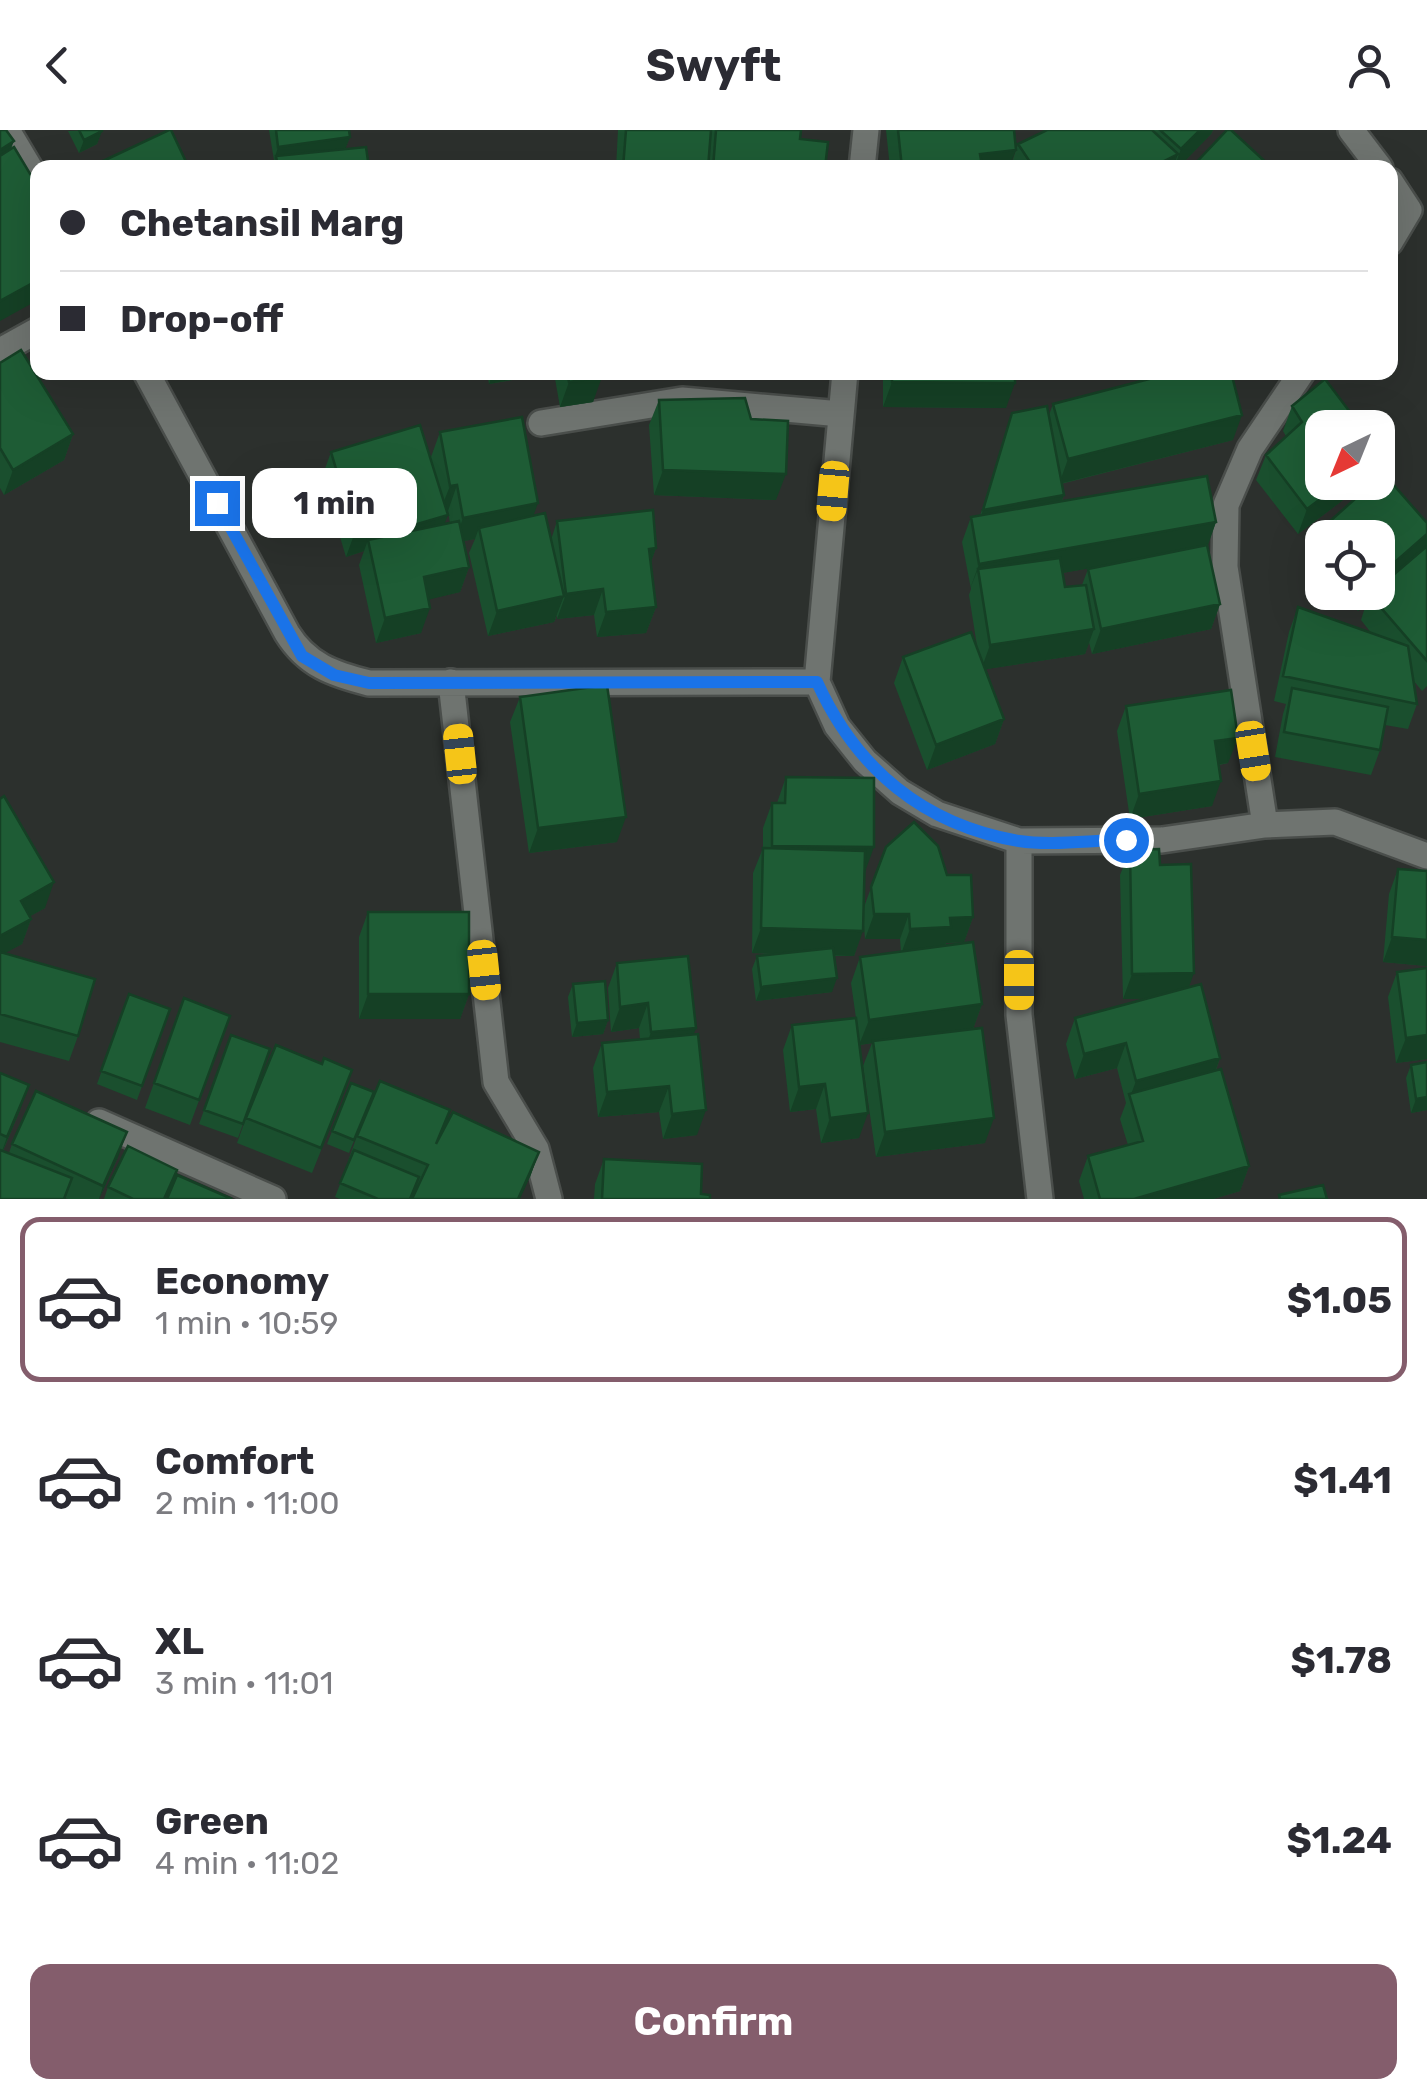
<!DOCTYPE html>
<html lang="en">
<head>
<meta charset="utf-8">
<style>
	:root { --surface:#fff; --page:#f2f2f3; --text:#2b2b33; --muted:#7c7c81; --line:#e1e1e2; --accent:#845d6c }
	body { margin:0; font-family:Rubik,sans-serif; background:var(--page); color:var(--text); height:100vh; display:flex; flex-direction:column; font-size:38px; white-space:nowrap }
	* { box-sizing:border-box; margin:0 }
	p { font-size:32px; color:var(--muted) }
	.icon { flex:none; width:55px; height:55px; fill:none; stroke:currentColor; stroke-width:2; stroke-linecap:round; stroke-linejoin:round }
	.map { position:relative; height:1069px; overflow:hidden }
	.drawer { display:flex; flex-direction:column; background:var(--surface); flex:1 }
	.drawer>* { flex:none }
	.guide { position:absolute; left:30px; top:30px; width:1368px; height:220px; border-radius:20px; box-shadow:0 10px 40px #0002; display:grid; align-content:center; height:220px; padding:0 30px; background:var(--surface) }
	.needle { width:65px; rotate:223deg }
	.controls { position:absolute; left:1305px; top:280px; display:grid; gap:20px }
	.controls a { display:grid; place-items:center; width:90px; height:90px; border-radius:20px; background:var(--surface); box-shadow:0 10px 40px #0002; font-size:50px }
	.end { position:absolute; width:45px; height:45px; margin:-22px; border:12px solid #1a73e8; background:#fff; box-shadow:0 0 0 5px #fff }
	.from { border-radius:50% }
	.bubble { position:absolute; height:70px; border-radius:20px; background:var(--surface); box-shadow:0 10px 40px #0002; font-size:32px; font-weight:700; line-height:70px; text-align:center }
	.car { position:absolute; width:30px; height:60px; margin:-30px -15px; border-radius:12px; box-shadow:0 0 8px 2px #0007; background:linear-gradient(#f5c518 24%,#345 0 40%,#f5c518 0 76%,#345 0 86%,#f5c518 0) }
	.guide b { display:flex; align-items:center; gap:35px; height:95px; font-size:38px }
	.guide b+b { border-top:2px solid var(--line) }
	.guide i { width:25px; height:25px; background:var(--text) }
	ul { padding:18px 0 0; list-style:none }
	li { display:flex; align-items:center; gap:30px; height:165px; margin:0 20px 15px; padding:0 10px; border:5px solid transparent; border-radius:20px }
	li div { flex:1 }
	li b { display:block; font-size:38px }
	li em { font-style:normal; font-weight:700 }
	li.active { border-color:var(--accent) }
	li>.icon { width:90px; height:90px; stroke-width:1.5 }
	.primary-button { display:flex; gap:20px; margin-top:auto; padding:20px 30px }
	.primary-button a { flex:1; height:115px; border-radius:20px; background:var(--accent); color:#fff; font-size:40px; font-weight:700; line-height:115px; text-align:center }
	header { display:flex; justify-content:space-between; align-items:center; height:130px; padding:0 30px; background:var(--surface); font-size:45px; font-weight:700 }
	.map>svg:first-child { display:block }
</style>
</head>
<body>
<header><svg class="icon" aria-label="back" viewBox="0 0 24 24"><path d="M15 5l-7 7 7 7"/></svg>Swyft<svg class="icon" aria-label="person" viewBox="0 0 24 24"><circle cx="12" cy="8" r="4"/><path d="M4 21q1-7 8-7t8 7"/></svg></header>
<div class="map">
<svg width="1427" height="1069" viewBox="0 0 1427 1069">
	<rect width="100%" height="100%" fill="#2c302d"/>
	<g fill="none" stroke-linecap="round" stroke-linejoin="round">
		<defs>
			<path id="minor" d="M 7,0 L 38,52
				M 1351,0 L 1380,38
				M 862,38 L 866,0
				M 1390,51 L 1409,80 L 1390,112
				M 0,221 L 38,200
				M 146,242 L 287,503 C 307,535 333,544 369,553 L 817,552
				M 845,242 L 817,552 L 837,596 L 865,631 L 900,662 L 937,684 L 1019,711 L 1162,710 L 1265,695 L 1335,692 L 1427,726
				M 541,293 L 682,270 L 841,284
				M 451,552 L 496,952 L 536,1019 L 549,1069
				M 1265,695 L 1225,437 L 1226,375 L 1250,319 L 1302,242
				M 1019,711 L 1019,885 L 1040,1069
				M 99,992 L 273,1069"/>
		</defs>
		<use href="#minor" stroke="#4a4e4b" stroke-width="30"/>
		<use href="#minor" stroke="#6f7470" stroke-width="25"/>
	</g>
	<path fill="#1a4f2e" fill-rule="evenodd" d="M 102,0 L 97,14 L 79,23 L 68,1 Z
		M 269,0 L 349,0 L 350,7 L 345,19 L 369,38 L 272,38 L 275,30 L 274,30 Z
		M 618,0 L 801,0 L 800,9 L 825,38 L 616,38 Z
		M 886,0 L 1014,0 L 1009,38 L 890,38 Z
		M 1047,0 L 1213,0 L 1211,4 L 1178,38 L 1010,38 L 1018,14 Z
		M 0,233 L 73,304 L 64,330 L 4,365 L 0,358 Z
		M 487,242 L 601,242 L 593,272 L 560,277 L 554,243 L 489,254 Z
		M 883,242 L 1015,242 L 1006,278 L 883,277 Z
		M 659,270 L 776,370 L 654,365 L 649,295 Z
		M 1053,274 L 1233,310 L 1061,354 L 1064,365 L 1062,371 L 1216,392 L 1207,416 L 1220,474 L 1211,499 L 1092,524 L 1089,512 L 1085,524 L 986,539 L 1004,589 L 995,614 L 927,640 L 894,553 L 903,527 L 977,516 L 969,465 L 971,459 L 962,412 L 971,387 L 980,386 L 1012,283 L 1049,285 ZM 1107,435 L 1088,439 L 1082,455 L 1065,457 L 1062,443 Z
		M 1292,276 L 1362,298 L 1322,352 L 1367,352 L 1298,404 L 1256,350 L 1266,325 L 1286,306 L 1283,301 Z
		M 440,302 L 534,386 L 551,410 L 557,391 L 656,418 L 650,434 L 656,477 L 646,503 L 597,507 L 594,485 L 557,489 L 557,485 L 554,492 L 488,506 L 469,423 L 475,409 L 463,411 L 469,437 L 460,462 L 429,469 L 421,503 L 376,513 L 359,435 L 364,421 L 346,427 L 322,347 L 331,322 L 432,335 L 431,327 ZM 446,381 L 448,381 L 450,393 L 444,394 Z
		M 1427,393 L 1427,556 L 1422,561 L 1413,550 L 1417,574 L 1408,599 L 1385,595 L 1380,620 L 1371,645 L 1275,627 L 1283,584 L 1286,574 L 1274,571 L 1289,502 L 1298,477 L 1372,504 L 1361,490 L 1366,474 L 1358,481 L 1342,462 L 1378,462 L 1378,408 L 1322,408 L 1322,441 L 1309,426 L 1319,401 Z
		M 520,567 L 617,712 L 529,723 L 510,592 Z
		M 1126,576 L 1228,633 L 1219,635 L 1212,676 L 1130,689 L 1117,601 Z
		M 786,647 L 864,742 L 864,777 L 886,717 L 947,745 L 973,787 L 964,812 L 946,813 L 945,816 L 982,874 L 973,899 L 985,1013 L 876,1027 L 863,936 L 872,913 L 860,915 L 859,1008 L 821,1013 L 816,979 L 790,982 L 783,920 L 792,895 L 856,888 L 851,853 L 860,827 L 901,822 L 900,809 L 865,809 L 864,796 L 854,826 L 834,826 L 832,862 L 756,871 L 752,839 L 757,826 L 774,824 L 752,823 L 753,743 L 763,718 L 763,698 L 772,673 L 777,673 Z
		M 0,669 L 45,778 L 30,786 L 31,789 L 22,814 L 4,823 L 78,906 L 69,931 L 0,912 Z
		M 1130,720 L 1160,735 L 1188,858 L 1220,928 L 1216,940 L 1249,1036 L 1240,1061 L 1213,1069 L 1084,1069 L 1079,1051 L 1088,1026 L 1128,1015 L 1120,989 L 1126,973 L 1117,938 L 1075,949 L 1066,914 L 1075,888 L 1148,868 L 1123,869 L 1120,745 Z
		M 1398,739 L 1427,741 L 1427,836 L 1383,832 L 1389,764 Z
		M 368,782 L 469,864 L 460,889 L 359,889 L 359,807 Z
		M 617,833 L 693,904 L 697,1005 L 663,1009 L 659,982 L 598,987 L 593,938 L 602,913 L 640,909 L 639,898 L 611,902 L 608,858 Z
		M 1427,838 L 1427,929 L 1396,933 L 1388,867 L 1397,842 Z
		M 573,854 L 608,890 L 603,904 L 572,907 L 568,867 Z
		M 129,864 L 170,879 L 137,970 L 97,954 Z
		M 184,868 L 230,886 L 190,995 L 145,978 Z
		M 231,905 L 270,919 L 238,1008 L 199,994 Z
		M 1427,932 L 1427,980 L 1411,983 L 1406,948 L 1411,935 Z
		M 0,943 L 20,980 L 3,1021 L 9,1023 L 12,1014 L 118,1027 L 99,1069 L 68,1069 L 65,1068 L 0,1069 Z
		M 351,953 L 374,962 L 349,1023 L 327,1014 Z
		M 343,965 L 312,1043 L 237,1013 L 246,988 Z
		M 450,980 L 442,1003 L 539,1022 L 530,1047 L 415,1059 L 411,1069 L 340,1069 L 335,1067 L 349,1031 L 348,1031 L 357,1006 Z
		M 604,1029 L 701,1064 L 710,1069 L 594,1069 L 595,1054 Z
		M 172,1053 L 165,1069 L 104,1069 L 108,1057 Z"/>
	<path fill="#154025" d="M 1200,0 L 1213,0 L 1211,4 L 1178,38 L 1174,38 L 1181,19 Z
		M 102,1 L 97,14 L 79,23 L 84,10 Z
		M 350,7 L 345,20 L 276,26 L 274,30 L 278,17 Z
		M 14,11 L 9,24 L 0,30 L 0,20 Z
		M 1016,20 L 1009,38 L 967,38 L 980,24 Z
		M 1178,24 L 1173,38 L 1150,38 Z
		M 38,150 L 38,170 L 0,191 L 0,171 Z
		M 493,242 L 554,242 L 489,254 Z
		M 602,247 L 593,272 L 560,277 L 569,252 Z
		M 892,252 L 1015,253 L 1006,278 L 883,277 Z
		M 1242,285 L 1233,310 L 1059,354 L 1068,329 Z
		M 73,304 L 64,330 L 4,365 L 13,340 Z
		M 663,340 L 786,344 L 776,370 L 654,365 Z
		M 1343,352 L 1367,352 L 1298,404 L 1307,379 Z
		M 457,355 L 448,381 L 440,381 L 450,356 Z
		M 1064,365 L 1054,391 L 974,405 L 983,380 Z
		M 538,373 L 529,398 L 479,398 L 475,409 L 454,413 L 463,388 Z
		M 448,385 L 438,410 L 371,430 L 380,405 Z
		M 1216,392 L 1207,418 L 981,457 L 978,439 L 970,459 L 979,434 Z
		M 377,394 L 369,416 L 368,410 L 364,421 L 346,427 L 355,402 Z
		M 1427,404 L 1427,414 L 1423,424 L 1373,468 L 1370,465 L 1366,474 L 1358,481 L 1365,462 L 1378,462 L 1378,447 Z
		M 656,418 L 647,443 L 649,419 Z
		M 469,437 L 460,462 L 415,473 L 424,447 Z
		M 603,459 L 594,485 L 557,489 L 566,464 Z
		M 564,466 L 554,492 L 488,506 L 497,481 Z
		M 1220,474 L 1211,499 L 1092,524 L 1101,499 Z
		M 656,477 L 646,503 L 597,507 L 606,482 Z
		M 430,478 L 421,503 L 376,513 L 385,488 Z
		M 1094,499 L 1085,524 L 981,540 L 990,515 Z
		M 1004,589 L 995,614 L 927,640 L 936,615 Z
		M 1238,608 L 1228,633 L 1206,636 L 1215,611 Z
		M 1221,651 L 1212,676 L 1130,689 L 1139,664 Z
		M 626,687 L 617,712 L 529,723 L 538,698 Z
		M 772,716 L 874,717 L 865,742 L 763,741 Z
		M 54,752 L 45,778 L 12,796 L 21,771 Z
		M 874,784 L 909,784 L 900,809 L 865,809 Z
		M 973,787 L 964,812 L 946,813 L 942,822 L 901,824 L 910,799 L 950,788 Z
		M 31,789 L 22,814 L 0,826 L 0,806 Z
		M 761,798 L 863,801 L 854,826 L 752,823 Z
		M 1392,807 L 1427,810 L 1427,836 L 1383,832 Z
		M 1194,843 L 1185,868 L 1123,869 L 1132,844 Z
		M 837,848 L 832,862 L 756,871 L 761,857 Z
		M 368,864 L 469,864 L 460,889 L 359,889 Z
		M 648,873 L 639,898 L 611,902 L 620,877 Z
		M 982,874 L 973,899 L 859,915 L 869,890 Z
		M 608,890 L 603,904 L 572,907 L 577,893 Z
		M 696,898 L 687,923 L 642,928 L 651,902 Z
		M 1427,905 L 1427,929 L 1396,933 L 1406,908 Z
		M 1126,913 L 1117,938 L 1075,949 L 1084,924 Z
		M 1220,928 L 1211,953 L 1130,967 L 1136,951 Z
		M 825,954 L 816,979 L 790,982 L 799,957 Z
		M 29,955 L 20,980 L 0,1027 L 7,1007 Z
		M 669,956 L 659,982 L 598,987 L 607,962 Z
		M 1427,967 L 1427,980 L 1411,983 L 1416,969 Z
		M 706,980 L 697,1005 L 663,1009 L 672,984 Z
		M 868,983 L 859,1008 L 821,1013 L 830,988 Z
		M 994,988 L 985,1013 L 876,1027 L 885,1002 Z
		M 127,1002 L 118,1027 L 99,1069 L 103,1056 Z
		M 539,1022 L 530,1047 L 520,1069 L 518,1069 Z
		M 1249,1036 L 1240,1061 L 1213,1069 L 1134,1069 Z"/>
	<path fill="#1e5c35" stroke="#154025" stroke-width="2.5" d="M 0,0 L 6,0 L 14,11 L 0,20 Z
		M 79,0 L 102,0 L 102,1 L 84,10 Z
		M 169,0 L 171,0 L 189,38 L 88,38 Z
		M 276,0 L 349,0 L 350,7 L 278,17 Z
		M 626,0 L 711,0 L 708,38 L 623,38 Z
		M 716,0 L 801,0 L 800,9 L 828,12 L 825,38 L 713,38 Z
		M 898,0 L 1014,0 L 1016,20 L 980,24 L 982,36 L 902,38 Z
		M 1047,0 L 1152,0 L 1178,24 L 1150,38 L 1034,38 L 1018,14 Z
		M 1160,0 L 1200,0 L 1181,19 Z
		M 1227,0 L 1231,0 L 1272,38 L 1191,38 Z
		M 14,17 L 38,57 L 38,150 L 0,171 L 0,26 Z
		M 366,17 L 369,38 L 278,38 L 276,26 Z
		M 21,220 L 73,304 L 13,340 L 0,318 L 0,233 Z
		M 567,242 L 601,242 L 602,247 L 569,252 Z
		M 892,242 L 1015,242 L 1015,253 L 892,252 Z
		M 1176,242 L 1231,242 L 1242,285 L 1068,329 L 1053,274 Z
		M 1325,249 L 1362,298 L 1322,298 L 1322,352 L 1343,352 L 1307,379 L 1266,325 L 1302,292 L 1292,276 Z
		M 745,268 L 751,289 L 788,291 L 786,344 L 663,340 L 659,270 Z
		M 1047,276 L 1064,365 L 983,380 L 1012,283 Z
		M 522,287 L 538,373 L 463,388 L 457,355 L 450,356 L 440,302 Z
		M 420,295 L 448,385 L 380,405 L 377,394 L 355,402 L 331,322 Z
		M 1384,344 L 1427,393 L 1427,404 L 1378,447 L 1378,408 L 1324,408 L 1319,401 L 1374,352 L 1378,352 L 1378,349 Z
		M 1207,346 L 1216,392 L 979,434 L 971,387 Z
		M 653,380 L 656,418 L 649,419 L 656,477 L 606,482 L 603,459 L 566,464 L 557,391 Z
		M 545,383 L 564,466 L 497,481 L 479,398 Z
		M 459,391 L 469,437 L 424,447 L 430,478 L 385,488 L 368,410 Z
		M 1207,415 L 1220,474 L 1101,499 L 1088,439 Z
		M 1427,416 L 1427,531 L 1370,465 L 1373,462 L 1378,462 L 1378,458 Z
		M 1060,428 L 1065,457 L 1086,455 L 1094,499 L 990,515 L 978,439 Z
		M 1298,477 L 1408,516 L 1417,574 L 1283,546 Z
		M 971,502 L 1004,589 L 936,615 L 903,527 Z
		M 607,555 L 626,687 L 538,698 L 520,567 Z
		M 1292,558 L 1388,577 L 1380,620 L 1284,602 Z
		M 1231,560 L 1238,608 L 1215,611 L 1221,651 L 1139,664 L 1126,576 Z
		M 786,647 L 874,648 L 874,717 L 772,716 L 772,673 L 785,673 Z
		M 4,666 L 54,752 L 21,771 L 31,789 L 0,806 L 0,669 Z
		M 914,692 L 938,716 L 947,745 L 971,745 L 973,787 L 950,788 L 951,797 L 910,799 L 909,784 L 874,784 L 871,757 L 886,717 Z
		M 763,718 L 865,721 L 863,801 L 761,798 Z
		M 1159,719 L 1160,735 L 1191,734 L 1194,843 L 1132,844 L 1130,720 Z
		M 1398,739 L 1427,741 L 1427,810 L 1392,807 Z
		M 368,782 L 469,782 L 469,864 L 368,864 Z
		M 973,812 L 982,874 L 869,890 L 860,827 Z
		M 833,818 L 837,848 L 761,857 L 757,826 Z
		M 0,822 L 95,849 L 78,906 L 0,884 Z
		M 688,826 L 696,898 L 651,902 L 648,873 L 620,877 L 617,833 Z
		M 1427,838 L 1427,905 L 1406,908 L 1397,842 Z
		M 605,851 L 608,890 L 577,893 L 573,854 Z
		M 1201,854 L 1220,928 L 1136,951 L 1126,913 L 1084,924 L 1075,888 Z
		M 129,864 L 170,879 L 142,956 L 101,941 Z
		M 184,868 L 230,886 L 199,970 L 154,953 Z
		M 856,888 L 868,983 L 830,988 L 825,954 L 799,957 L 792,895 Z
		M 982,898 L 994,988 L 885,1002 L 873,911 Z
		M 698,904 L 706,980 L 672,984 L 669,956 L 607,962 L 602,913 Z
		M 231,905 L 270,919 L 243,994 L 204,980 Z
		M 276,915 L 322,934 L 324,928 L 352,940 L 321,1018 L 246,988 Z
		M 1427,932 L 1427,967 L 1416,969 L 1411,935 Z
		M 1221,939 L 1249,1036 L 1134,1069 L 1100,1069 L 1088,1026 L 1143,1011 L 1129,964 Z
		M 0,943 L 29,955 L 7,1007 L 0,1004 Z
		M 380,951 L 450,980 L 436,1014 L 453,982 L 539,1022 L 518,1069 L 412,1069 L 428,1035 L 357,1006 Z
		M 351,953 L 374,962 L 354,1010 L 332,1001 Z
		M 36,961 L 127,1002 L 103,1056 L 12,1014 Z
		M 128,1016 L 177,1040 L 164,1069 L 133,1069 L 108,1057 Z
		M 0,1020 L 72,1048 L 64,1069 L 0,1069 Z
		M 354,1020 L 419,1047 L 410,1069 L 378,1069 L 340,1053 Z
		M 604,1029 L 702,1034 L 701,1064 L 710,1065 L 710,1069 L 602,1069 Z
		M 177,1045 L 232,1069 L 167,1069 Z
		M 1323,1055 L 1327,1069 L 1280,1069 L 1279,1065 Z"/>
	<g fill="none" stroke-linecap="round" stroke-linejoin="round">
		<path stroke="#1a73e8" stroke-width="12" d="M 217,373 L 302,526 L 334,545 L 369,553 L 817,552 C 856,638 923,695 1019,711 C 1052,716 1092,710 1126,710"/>
	</g>
</svg>
<div class="controls">
<a><svg class="needle" viewBox="-14 -14 28 28"><path d="M0-13l5 13h-10z" fill="#e53935"/><path d="M0 13l5-13h-10z" fill="#7c7c81"/></svg></a>
<a><svg class="icon" aria-label="locate" viewBox="0 0 24 24"><circle cx="12" cy="12" r="6"/><path d="M12 2v4M12 18v4M2 12h4M18 12h4"/></svg></a>
</div>
<i class="end from" style="left:1126px;top:710px"></i>
<i class="end" style="left:217px;top:373px"></i>
<div class="bubble" style="left:252px;top:338px;width:165px">1 min</div>
<i class="car" style="left:833px;top:361px;rotate:185deg"></i>
<i class="car" style="left:1253px;top:621px;rotate:171deg"></i>
<i class="car" style="left:460px;top:624px;rotate:354deg"></i>
<i class="car" style="left:484px;top:840px;rotate:174deg"></i>
<i class="car" style="left:1019px;top:850px;rotate:180deg"></i>
<div class="guide">
<b><i class="from"></i>Chetansil Marg</b>
<b><i></i>Drop-off</b>
</div>
</div>
<section class="drawer">
<ul>
<li class="active"><svg class="icon" aria-label="car" viewBox="0 0 24 24"><path d="M5 17H2v-5l4-1 3-4h7l3 4 3 1v5h-3M9 17h6M6 11h13"/><circle cx="7" cy="17" r="2"/><circle cx="17" cy="17" r="2"/></svg><div><b>Economy</b><p>1 min · 10:59</p></div><em>$1.05</em></li>
<li><svg class="icon" aria-label="car" viewBox="0 0 24 24"><path d="M5 17H2v-5l4-1 3-4h7l3 4 3 1v5h-3M9 17h6M6 11h13"/><circle cx="7" cy="17" r="2"/><circle cx="17" cy="17" r="2"/></svg><div><b>Comfort</b><p>2 min · 11:00</p></div><em>$1.41</em></li>
<li><svg class="icon" aria-label="car" viewBox="0 0 24 24"><path d="M5 17H2v-5l4-1 3-4h7l3 4 3 1v5h-3M9 17h6M6 11h13"/><circle cx="7" cy="17" r="2"/><circle cx="17" cy="17" r="2"/></svg><div><b>XL</b><p>3 min · 11:01</p></div><em>$1.78</em></li>
<li><svg class="icon" aria-label="car" viewBox="0 0 24 24"><path d="M5 17H2v-5l4-1 3-4h7l3 4 3 1v5h-3M9 17h6M6 11h13"/><circle cx="7" cy="17" r="2"/><circle cx="17" cy="17" r="2"/></svg><div><b>Green</b><p>4 min · 11:02</p></div><em>$1.24</em></li>
</ul>
<div class="primary-button"><a>Confirm</a></div>
</section>
</body>
</html>
